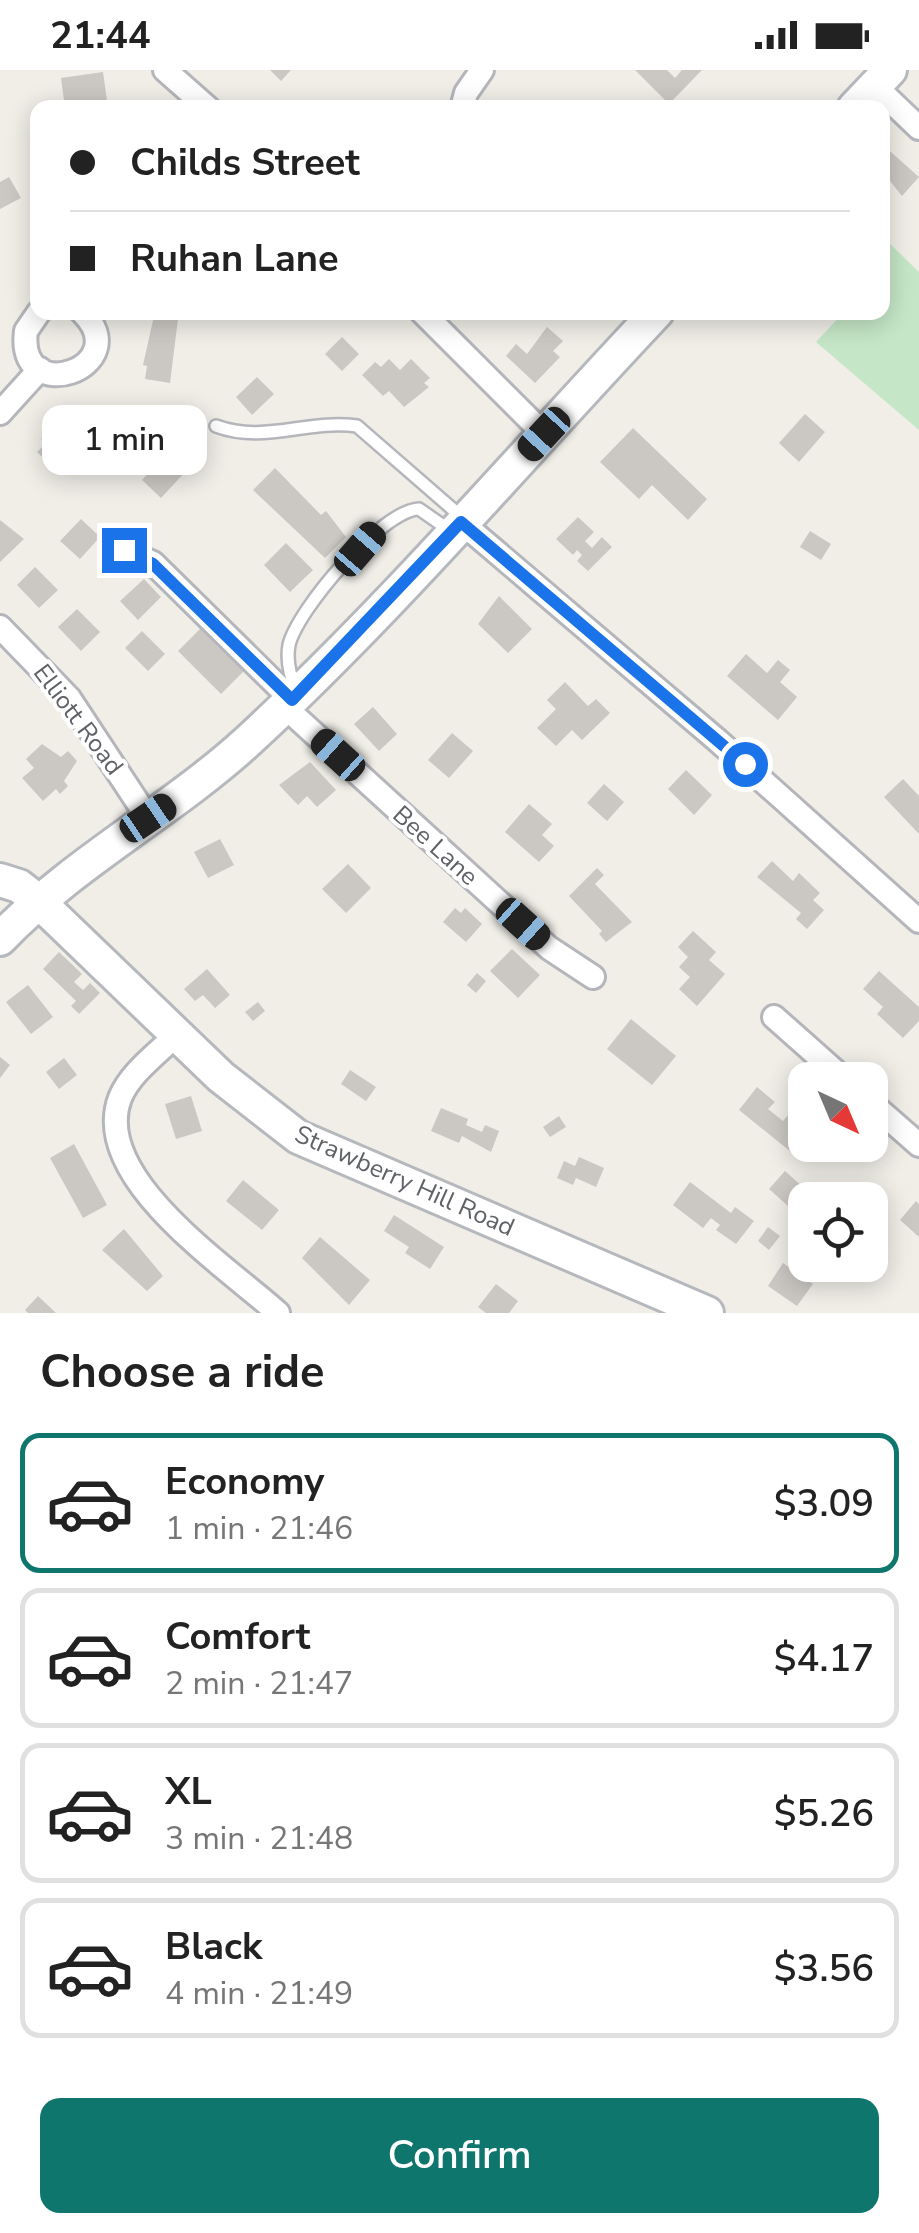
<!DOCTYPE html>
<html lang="en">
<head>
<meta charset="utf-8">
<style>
	:root { --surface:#fff; --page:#f2f2f2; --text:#222; --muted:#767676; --line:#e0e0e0; --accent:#0f766e }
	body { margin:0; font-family:"Nunito Sans",sans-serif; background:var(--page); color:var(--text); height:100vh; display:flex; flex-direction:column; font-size:38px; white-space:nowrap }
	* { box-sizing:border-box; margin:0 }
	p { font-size:32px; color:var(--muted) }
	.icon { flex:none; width:55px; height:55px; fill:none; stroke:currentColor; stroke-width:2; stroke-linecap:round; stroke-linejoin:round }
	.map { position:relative; height:1243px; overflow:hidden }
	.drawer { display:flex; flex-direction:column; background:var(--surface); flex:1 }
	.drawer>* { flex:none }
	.guide { position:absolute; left:30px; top:30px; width:860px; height:220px; border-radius:20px; box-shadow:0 5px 25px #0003; display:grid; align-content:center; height:220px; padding:0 40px; background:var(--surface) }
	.needle { width:65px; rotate:136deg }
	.controls { position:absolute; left:788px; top:992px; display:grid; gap:20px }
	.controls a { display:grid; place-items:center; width:100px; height:100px; border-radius:20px; background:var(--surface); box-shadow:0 5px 25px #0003; font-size:50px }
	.end { position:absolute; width:45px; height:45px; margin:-22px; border:12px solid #1a73e8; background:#fff; box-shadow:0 0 0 5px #fff }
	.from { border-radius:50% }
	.bubble { position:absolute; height:70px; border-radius:20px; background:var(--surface); box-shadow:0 5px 25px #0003; font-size:32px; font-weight:600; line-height:70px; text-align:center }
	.car { position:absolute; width:30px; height:60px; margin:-30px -15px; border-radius:12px; box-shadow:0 0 8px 2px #0007; background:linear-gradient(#222 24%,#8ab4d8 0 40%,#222 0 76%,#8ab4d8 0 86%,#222 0) }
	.guide b { display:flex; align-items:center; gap:35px; height:95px; font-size:38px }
	.guide b+b { border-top:2px solid var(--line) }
	.guide i { width:25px; height:25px; background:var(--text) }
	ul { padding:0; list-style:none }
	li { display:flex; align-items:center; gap:30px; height:140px; margin:0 20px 15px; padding:0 20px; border:5px solid var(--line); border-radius:20px }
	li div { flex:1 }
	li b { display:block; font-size:38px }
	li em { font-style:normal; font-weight:600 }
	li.active { border-color:var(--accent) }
	li>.icon { width:90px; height:90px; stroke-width:1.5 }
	h2 { padding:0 40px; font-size:45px; line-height:120px }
	.primary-button { display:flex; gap:20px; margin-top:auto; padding:20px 40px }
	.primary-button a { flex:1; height:115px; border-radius:20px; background:var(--accent); color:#fff; font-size:40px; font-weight:600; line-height:115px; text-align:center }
	.status { display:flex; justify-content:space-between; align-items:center; height:70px; padding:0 50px; background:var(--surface); direction:ltr }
	.status svg { height:28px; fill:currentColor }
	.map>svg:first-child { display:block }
</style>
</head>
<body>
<div class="status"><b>21:44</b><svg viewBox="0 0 49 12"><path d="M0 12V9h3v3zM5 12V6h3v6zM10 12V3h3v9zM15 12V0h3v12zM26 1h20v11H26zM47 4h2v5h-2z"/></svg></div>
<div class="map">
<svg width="919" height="1243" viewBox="0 0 919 1243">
	<rect width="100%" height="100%" fill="#f0eee7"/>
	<path fill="#c5e6c7" d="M 883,167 L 919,202 L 919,360 L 816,272 L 843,243 L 882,242 L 886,193 Z"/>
	<path fill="#cbc8c4" d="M 270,0 L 291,0 L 281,11 Z
		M 635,0 L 667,0 L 675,8 L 682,0 L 702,0 L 669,34 Z
		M 103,2 L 108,38 L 65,38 L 61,8 Z
		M 882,74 L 919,107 L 902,126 L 882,101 Z
		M 9,107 L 21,128 L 0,139 L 0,112 Z
		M 154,246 L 178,249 L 170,313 L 145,309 L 147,296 L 143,295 Z
		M 547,257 L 563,271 L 553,281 L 560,287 L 535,313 L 506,286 L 516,274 L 527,284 Z
		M 342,267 L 359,284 L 342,301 L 325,284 Z
		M 389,289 L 400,300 L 411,289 L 430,308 L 424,313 L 429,317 L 404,337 L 389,321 L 383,326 L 362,305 L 375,292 L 381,297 Z
		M 257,307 L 274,324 L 252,345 L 236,327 Z
		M 66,343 L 70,348 L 73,344 L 89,359 L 53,397 L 37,382 L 46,373 L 41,369 Z
		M 805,344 L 825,362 L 799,392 L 779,373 Z
		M 633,358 L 707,429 L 688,450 L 652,415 L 639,429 L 600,392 Z
		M 168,382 L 187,400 L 161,428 L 142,410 Z
		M 275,398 L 321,445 L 326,441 L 346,467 L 325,488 L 253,420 Z
		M 578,447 L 594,462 L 585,471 L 592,478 L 602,467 L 612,477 L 588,501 L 577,491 L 582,485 L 577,480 L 573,485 L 556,469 Z
		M 81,449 L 100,467 L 80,489 L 60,471 Z
		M 0,450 L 24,469 L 0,492 Z
		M 810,461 L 831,474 L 821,490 L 800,477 Z
		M 286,473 L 313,500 L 290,522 L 264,495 Z
		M 35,497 L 58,520 L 39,538 L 17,515 Z
		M 144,509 L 161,527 L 138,550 L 120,531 Z
		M 499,526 L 532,559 L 508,583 L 478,554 Z
		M 77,539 L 100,562 L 81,581 L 58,557 Z
		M 208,551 L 251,594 L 221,624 L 178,581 Z
		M 142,561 L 165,584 L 148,601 L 125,578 Z
		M 746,584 L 767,603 L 778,590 L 790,600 L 780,612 L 797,627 L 778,650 L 727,606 Z
		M 565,612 L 588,636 L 596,629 L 610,643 L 582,670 L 572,660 L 556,676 L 537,658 L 556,639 L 547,630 Z
		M 373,637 L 397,664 L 379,681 L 354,654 Z
		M 452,663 L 473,681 L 449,708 L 428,690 Z
		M 42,674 L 61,687 L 68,681 L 77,691 L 64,711 L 68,716 L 60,724 L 56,719 L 43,731 L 22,708 L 34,698 L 26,689 Z
		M 310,692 L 336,720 L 317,737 L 307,726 L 298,735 L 279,715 Z
		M 686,700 L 712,725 L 694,745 L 668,719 Z
		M 903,709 L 919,726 L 919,764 L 884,727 Z
		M 604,714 L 624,732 L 607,751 L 587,733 Z
		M 529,734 L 552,754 L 542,765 L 554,776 L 539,792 L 505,762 Z
		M 220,769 L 234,795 L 208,808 L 194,782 Z
		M 772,791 L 793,811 L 799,803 L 820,823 L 813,830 L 824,840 L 807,859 L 796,849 L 801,843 L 757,807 Z
		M 348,794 L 371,818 L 346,843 L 322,819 Z
		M 597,798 L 604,805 L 595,814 L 632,852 L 606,872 L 599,864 L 602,861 L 569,826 Z
		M 455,838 L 461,843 L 465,838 L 482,854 L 466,872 L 443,852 Z
		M 693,861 L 716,882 L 709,890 L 725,904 L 697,936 L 679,919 L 690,907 L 679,897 L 688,887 L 678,877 Z
		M 512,879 L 540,905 L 518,928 L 490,901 Z
		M 59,882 L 82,904 L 74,912 L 83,920 L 90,913 L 100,923 L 79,944 L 71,936 L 76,931 L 43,899 Z
		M 207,899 L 230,925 L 215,938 L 203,925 L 195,931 L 184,919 Z
		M 879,901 L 919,937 L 919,951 L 903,968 L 877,944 L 883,937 L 863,919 Z
		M 477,903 L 486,911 L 476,923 L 467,915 Z
		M 28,915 L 53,947 L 31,964 L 6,932 Z
		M 258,932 L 265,941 L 253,951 L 245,942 Z
		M 631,949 L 676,986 L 652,1015 L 607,979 Z
		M 0,987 L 10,995 L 0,1008 Z
		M 64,988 L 77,1005 L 59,1019 L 46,1002 Z
		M 350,1000 L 376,1017 L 366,1031 L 341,1014 Z
		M 757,1017 L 775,1032 L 768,1039 L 783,1051 L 789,1044 L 805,1056 L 805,1075 L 796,1086 L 739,1040 Z
		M 191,1026 L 202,1061 L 176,1069 L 165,1034 Z
		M 441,1038 L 468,1049 L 466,1055 L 482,1062 L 485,1055 L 499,1061 L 491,1082 L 462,1066 L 459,1073 L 431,1061 Z
		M 559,1046 L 566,1057 L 550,1067 L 543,1057 Z
		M 74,1074 L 107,1135 L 83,1148 L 50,1088 Z
		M 579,1087 L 604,1098 L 596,1117 L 576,1108 L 573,1115 L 557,1108 L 564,1091 L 575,1096 Z
		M 785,1101 L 804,1118 L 788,1136 L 769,1119 Z
		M 243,1110 L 279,1140 L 262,1160 L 226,1131 Z
		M 690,1112 L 731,1143 L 735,1137 L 754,1151 L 736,1174 L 716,1160 L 720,1155 L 711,1148 L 703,1158 L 673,1135 Z
		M 916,1131 L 919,1134 L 919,1167 L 900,1150 Z
		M 394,1145 L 444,1177 L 430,1199 L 405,1183 L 409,1177 L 384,1161 Z
		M 768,1157 L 780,1166 L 769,1180 L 758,1171 Z
		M 124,1159 L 163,1206 L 147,1221 L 102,1180 Z
		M 320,1167 L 370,1210 L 349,1235 L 302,1188 Z
		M 783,1193 L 813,1214 L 797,1236 L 768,1216 Z
		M 496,1214 L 518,1231 L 509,1243 L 486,1243 L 478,1237 Z
		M 38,1226 L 56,1243 L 28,1243 L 25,1240 Z"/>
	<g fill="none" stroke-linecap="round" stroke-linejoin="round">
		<defs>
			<path id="lane" d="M 216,356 C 264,374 308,349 357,356 L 464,449
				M 296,621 C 290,606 286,591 289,575 C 297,540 382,440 419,439 L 452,462"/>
			<path id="street" d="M 165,0 L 208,38
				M 875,16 L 919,58
				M 462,38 L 466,23 L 482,0
				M 39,242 L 26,261 C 16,340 138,297 82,242
				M 422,242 L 544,364
				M 0,343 L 40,299
				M 461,452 L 717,670 L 919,851
				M 124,480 L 153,493 L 292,630
				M 0,557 L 69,628 L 148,748
				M 285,637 L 549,878 L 593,907
				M 774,947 L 845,1010
				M 176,965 C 157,984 130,1003 120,1028 C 90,1107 226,1196 278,1243
				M 870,1032 L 919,1075"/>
			<path id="secondary" d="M 854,38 L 890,0
				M 0,810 L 19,816 L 38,831 L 221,1007 L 298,1067 L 707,1243
				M 0,869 C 75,791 169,743 248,671 C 393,537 522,385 657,242"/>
		</defs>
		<use href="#lane" stroke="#b4b6bb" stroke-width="16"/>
		<use href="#street" stroke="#b4b6bb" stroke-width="28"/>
		<use href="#secondary" stroke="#b5b8bd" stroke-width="38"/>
		<use href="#lane" stroke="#fff" stroke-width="11"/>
		<use href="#street" stroke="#fff" stroke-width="22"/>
		<use href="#secondary" stroke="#fff" stroke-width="32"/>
	</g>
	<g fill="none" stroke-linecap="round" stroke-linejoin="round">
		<path stroke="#1a73e8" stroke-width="12" d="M 124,480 L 153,494 L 292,630 L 461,452 L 745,694"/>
	</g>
	<g text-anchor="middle" stroke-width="8" stroke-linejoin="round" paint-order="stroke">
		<g font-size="25" fill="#5e6166" stroke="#fff">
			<text transform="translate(79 649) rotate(53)" y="9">Elliott Road</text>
			<text transform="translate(436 775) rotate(42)" y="9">Bee Lane</text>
			<text transform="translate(405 1110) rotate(24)" y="9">Strawberry Hill Road</text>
		</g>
	</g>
</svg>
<div class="controls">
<a><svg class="needle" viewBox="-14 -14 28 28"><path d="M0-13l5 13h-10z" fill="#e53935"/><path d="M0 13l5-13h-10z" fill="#767676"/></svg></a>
<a><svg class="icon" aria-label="locate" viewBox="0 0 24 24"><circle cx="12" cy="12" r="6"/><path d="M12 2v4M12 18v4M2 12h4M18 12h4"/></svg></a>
</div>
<i class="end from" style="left:745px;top:694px"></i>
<i class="end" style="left:124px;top:480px"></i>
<div class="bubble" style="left:42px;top:335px;width:165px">1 min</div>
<i class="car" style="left:544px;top:364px;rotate:223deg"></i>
<i class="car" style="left:360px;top:479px;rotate:41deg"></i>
<i class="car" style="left:338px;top:685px;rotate:312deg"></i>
<i class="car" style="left:148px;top:748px;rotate:56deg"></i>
<i class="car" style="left:523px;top:854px;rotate:132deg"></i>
<div class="guide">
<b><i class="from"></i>Childs Street</b>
<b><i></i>Ruhan Lane</b>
</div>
</div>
<section class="drawer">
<h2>Choose a ride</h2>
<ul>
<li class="active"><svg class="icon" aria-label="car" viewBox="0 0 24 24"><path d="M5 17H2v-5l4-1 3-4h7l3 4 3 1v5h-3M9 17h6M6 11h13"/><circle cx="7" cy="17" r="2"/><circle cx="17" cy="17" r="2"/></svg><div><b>Economy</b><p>1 min · 21:46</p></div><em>$3.09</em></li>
<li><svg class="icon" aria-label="car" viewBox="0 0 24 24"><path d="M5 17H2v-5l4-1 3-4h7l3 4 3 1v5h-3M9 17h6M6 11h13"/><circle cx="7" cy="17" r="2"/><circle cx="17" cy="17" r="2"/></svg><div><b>Comfort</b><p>2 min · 21:47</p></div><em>$4.17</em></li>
<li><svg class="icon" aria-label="car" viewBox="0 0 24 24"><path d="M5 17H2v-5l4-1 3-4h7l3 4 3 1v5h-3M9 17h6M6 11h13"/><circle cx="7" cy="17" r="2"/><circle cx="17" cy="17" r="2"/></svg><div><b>XL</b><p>3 min · 21:48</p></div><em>$5.26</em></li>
<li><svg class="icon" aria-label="car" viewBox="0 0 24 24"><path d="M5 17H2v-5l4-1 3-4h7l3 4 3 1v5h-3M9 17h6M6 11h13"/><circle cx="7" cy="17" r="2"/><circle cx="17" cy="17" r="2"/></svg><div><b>Black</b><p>4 min · 21:49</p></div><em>$3.56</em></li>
</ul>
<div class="primary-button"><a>Confirm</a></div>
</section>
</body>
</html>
